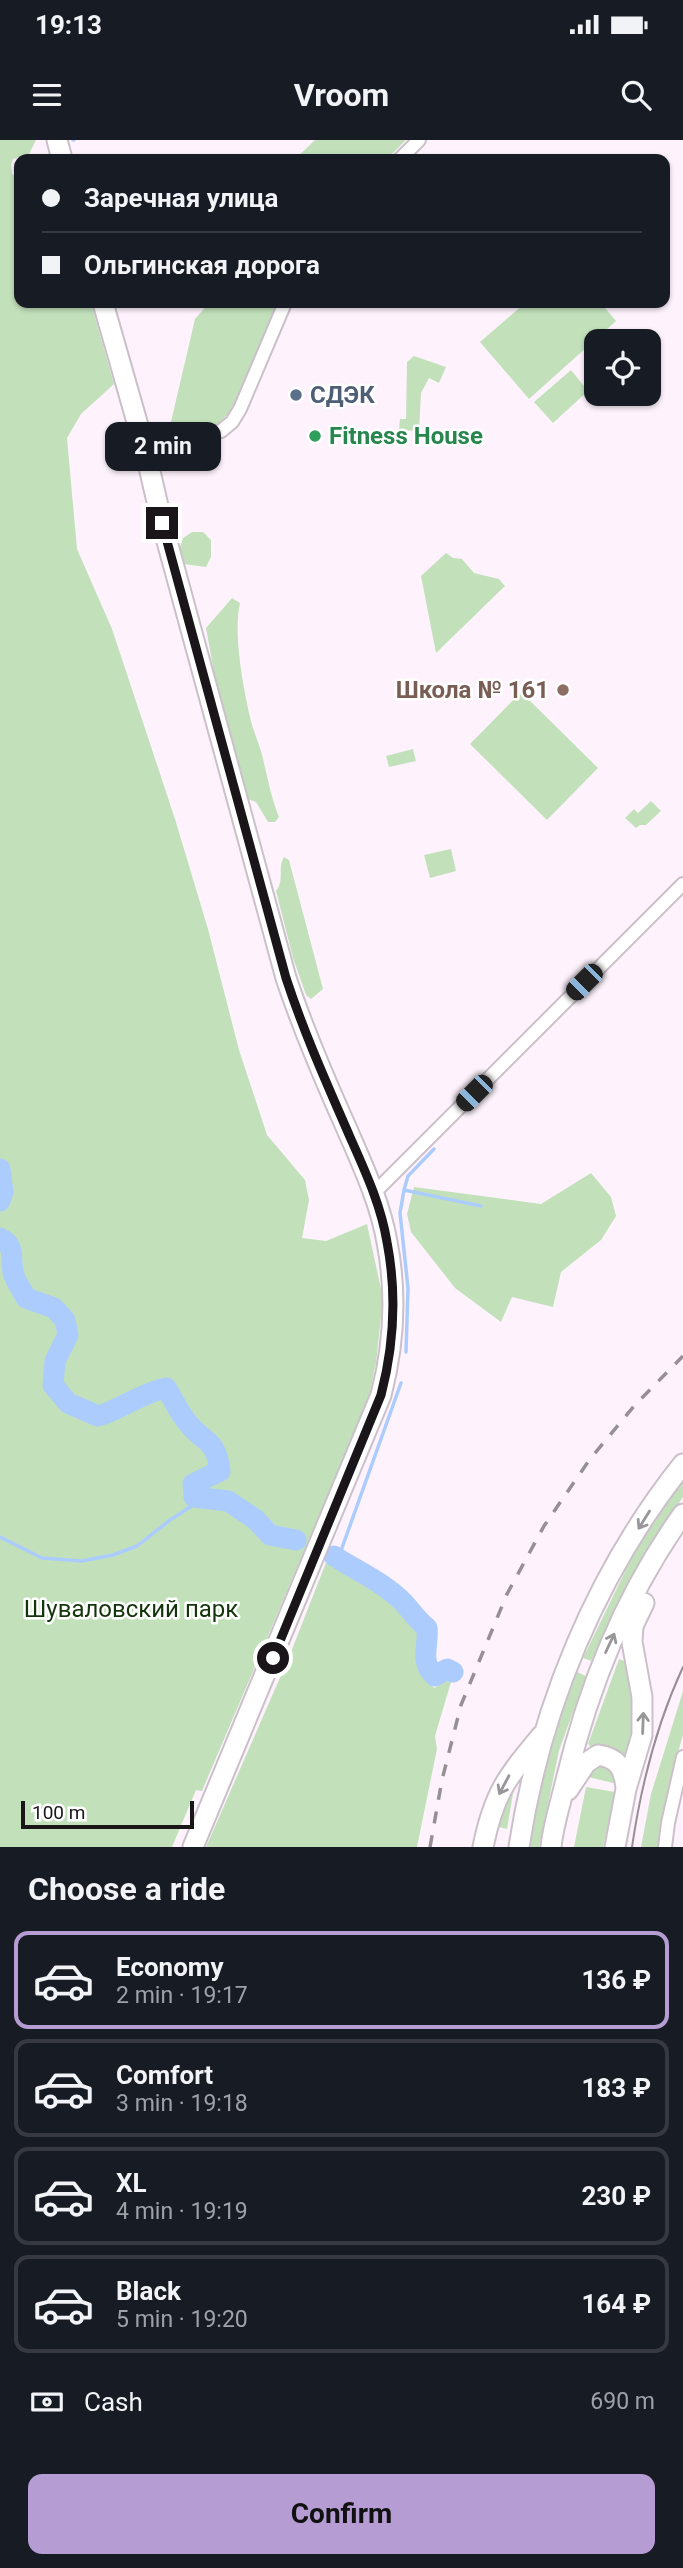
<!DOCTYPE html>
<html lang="en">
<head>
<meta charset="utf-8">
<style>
	:root { --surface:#171b24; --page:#242831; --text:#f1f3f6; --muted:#9ea1a6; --line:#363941; --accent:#b59dd4 }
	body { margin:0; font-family:Roboto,sans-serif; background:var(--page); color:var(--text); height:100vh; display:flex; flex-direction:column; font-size:26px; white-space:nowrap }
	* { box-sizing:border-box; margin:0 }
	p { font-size:23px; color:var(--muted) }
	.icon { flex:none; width:38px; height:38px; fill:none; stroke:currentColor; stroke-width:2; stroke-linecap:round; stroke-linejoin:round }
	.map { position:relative; height:1707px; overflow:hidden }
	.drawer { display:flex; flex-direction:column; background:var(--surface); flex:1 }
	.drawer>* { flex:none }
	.hud { position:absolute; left:14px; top:14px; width:656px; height:154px; border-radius:14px; box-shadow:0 2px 5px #0004; display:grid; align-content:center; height:154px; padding:0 28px; background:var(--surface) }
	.fabs { position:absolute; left:584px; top:189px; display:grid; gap:14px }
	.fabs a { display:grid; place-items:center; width:77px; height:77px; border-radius:14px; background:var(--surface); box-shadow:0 2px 5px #0004; font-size:35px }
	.scale { position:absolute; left:21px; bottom:18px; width:173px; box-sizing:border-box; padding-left:7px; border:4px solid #191519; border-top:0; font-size:19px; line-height:24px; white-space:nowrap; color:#191519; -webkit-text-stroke:5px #fff; paint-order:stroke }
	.end { position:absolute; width:32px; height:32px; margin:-16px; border:9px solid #191519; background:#fff; box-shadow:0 0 0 4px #fff }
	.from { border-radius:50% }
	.bubble { position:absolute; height:49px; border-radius:14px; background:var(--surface); box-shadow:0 2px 5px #0004; font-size:23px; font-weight:700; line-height:49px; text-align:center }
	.car { position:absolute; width:21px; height:42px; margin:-21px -10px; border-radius:9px; box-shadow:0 0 5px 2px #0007; background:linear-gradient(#222 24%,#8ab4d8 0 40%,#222 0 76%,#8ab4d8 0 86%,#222 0) }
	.hud b { display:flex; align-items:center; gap:24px; height:66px; font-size:26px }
	.hud b+b { border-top:2px solid var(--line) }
	.hud i { width:18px; height:18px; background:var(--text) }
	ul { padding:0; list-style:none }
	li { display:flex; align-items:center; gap:21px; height:98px; margin:0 14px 10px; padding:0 14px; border:4px solid var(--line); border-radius:14px }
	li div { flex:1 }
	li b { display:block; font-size:26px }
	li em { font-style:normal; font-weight:700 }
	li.on { border-color:var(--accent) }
	li>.icon { width:63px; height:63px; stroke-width:1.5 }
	h2 { padding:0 28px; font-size:32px; line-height:84px }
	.pay { display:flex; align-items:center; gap:18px; height:77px; padding:0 28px; font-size:26px }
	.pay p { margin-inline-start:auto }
	.primary-button { display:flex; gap:14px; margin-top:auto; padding:14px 28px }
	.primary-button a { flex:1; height:80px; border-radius:14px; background:var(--accent); color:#111; font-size:28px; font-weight:700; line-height:80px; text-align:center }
	.status { display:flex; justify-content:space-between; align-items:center; height:49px; padding:0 35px; background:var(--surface); direction:ltr }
	.status svg { height:19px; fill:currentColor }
	header { display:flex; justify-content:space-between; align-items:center; height:91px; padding:0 28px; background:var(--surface); font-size:32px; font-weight:700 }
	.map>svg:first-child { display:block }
</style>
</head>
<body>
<div class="status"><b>19:13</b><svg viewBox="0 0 49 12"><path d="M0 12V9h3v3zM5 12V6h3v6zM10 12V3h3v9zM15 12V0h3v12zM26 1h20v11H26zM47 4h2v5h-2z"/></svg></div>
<header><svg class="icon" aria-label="menu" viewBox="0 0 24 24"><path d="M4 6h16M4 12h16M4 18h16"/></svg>Vroom<svg class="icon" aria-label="search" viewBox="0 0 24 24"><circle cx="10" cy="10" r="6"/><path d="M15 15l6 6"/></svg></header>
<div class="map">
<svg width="683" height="1707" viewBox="0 0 683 1707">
	<rect width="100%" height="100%" fill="#fef3fd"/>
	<path fill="#c2e1bb" d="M 0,0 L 36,0 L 29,14 L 13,19 L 11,25 L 12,34 L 19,37 L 19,163 L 91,163 L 114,244 L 81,274 L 67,298 L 77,409 L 112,489 L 175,679 L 208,789 L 239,910 L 267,995 L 305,1040 L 309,1060 L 302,1098 L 326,1101 L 367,1084 L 383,1158 L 376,1223 L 368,1261 L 202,1651 L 196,1650 L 172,1707 L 0,1707 Z
		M 315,0 L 406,0 L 387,19 L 295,19 Z
		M 209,163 L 277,163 L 234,268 L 218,284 L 175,296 L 174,288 L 170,286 L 195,179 Z
		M 525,163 L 601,163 L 616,181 L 529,259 L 480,202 Z
		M 414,216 L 446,227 L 439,243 L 429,238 L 421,253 L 419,291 L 399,290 L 400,279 L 406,279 L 407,222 Z
		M 571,230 L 588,251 L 553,283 L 534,262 Z
		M 192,392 L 203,392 L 211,400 L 211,417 L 206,427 L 184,424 L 179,410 L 183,398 Z
		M 446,413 L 453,418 L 462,419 L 474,433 L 499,439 L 505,446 L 436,513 L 421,436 Z
		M 232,458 L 240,463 C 233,493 243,546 250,577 C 253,591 260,605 263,619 C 268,639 271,657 279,677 L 275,682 L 268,682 L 256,662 L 248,659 C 225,612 216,540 206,488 Z
		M 521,552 L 598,628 L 547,680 L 470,604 Z
		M 413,609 L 416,621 L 389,627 L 386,616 Z
		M 651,661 L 661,671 L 646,685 L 640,685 L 636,688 L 625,678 L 634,669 L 638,673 Z
		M 451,709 L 456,731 L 430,738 L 424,715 Z
		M 284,717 L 289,720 L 323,849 L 311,859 L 306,855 L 293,818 L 276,751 C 285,739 277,728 284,717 Z
		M 591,1033 L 611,1057 L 616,1076 L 601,1100 L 561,1132 L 553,1167 L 512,1157 L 501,1182 L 455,1148 L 411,1092 L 407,1074 L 414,1047 L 541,1064 Z
		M 683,1340 L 683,1357 L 643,1418 L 618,1462 L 591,1521 L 583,1518 L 634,1413 Z
		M 327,1420 L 371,1443 L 402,1466 L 423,1498 C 422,1517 419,1534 434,1548 L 446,1541 L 451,1542 L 435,1596 L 437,1609 L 417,1707 L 206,1707 L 289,1517 Z
		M 619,1519 L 624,1521 L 632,1549 L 637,1579 L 627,1616 L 625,1616 L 611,1608 L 592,1608 L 588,1604 Z
		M 577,1532 L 586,1536 L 559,1611 L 539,1707 L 530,1707 C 538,1646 555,1589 577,1532 Z
		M 683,1551 L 683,1595 L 670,1641 L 659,1707 L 641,1707 L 651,1654 Z
		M 594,1624 L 612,1626 L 617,1644 L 584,1636 Z
		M 516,1636 L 507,1689 L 495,1686 Z
		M 586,1647 L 615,1652 L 603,1707 L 574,1707 Z"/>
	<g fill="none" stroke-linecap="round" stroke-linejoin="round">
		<path stroke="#acccfe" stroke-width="3.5" d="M 73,0 L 74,0
			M 434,1009 L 408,1036 L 404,1050 L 481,1066
			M 404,1050 L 400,1073 L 408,1148 L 406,1212
			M 0,1397 L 42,1418 L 82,1421 L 113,1415 L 137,1406 L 170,1380 L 204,1358
			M 338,1419 L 401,1243"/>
		<path stroke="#acccfe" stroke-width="21" d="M 0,1029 L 3,1052 L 0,1061
			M 0,1098 C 16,1105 10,1118 13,1132 C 15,1141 22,1150 26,1158 L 54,1168 L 65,1180 L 68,1195 L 55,1221 L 53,1245 L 68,1263 L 98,1276 C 122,1269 141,1253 166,1248 C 173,1259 179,1272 187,1282 C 204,1304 216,1298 220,1331 L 193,1344 L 194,1357 L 228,1361 L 255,1379 L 270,1395 L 296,1400
			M 334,1416 C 357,1431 385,1443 404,1463 C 412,1472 417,1480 427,1488 C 429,1507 419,1521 435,1536 L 447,1529 L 453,1532"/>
		<defs>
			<path id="street" d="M 400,19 L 419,0
				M 145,310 L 221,291 L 232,282 L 240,269 L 285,163
				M 374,1053 L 683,744
				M 665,1707 L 668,1683 L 683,1617"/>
			<path id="secondary" d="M 57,0 L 62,19
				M 103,163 L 145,310 L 162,383 L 286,838 C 303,889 324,938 346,987 C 362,1024 380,1062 387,1102 C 397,1154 394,1205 381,1255 L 193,1707
				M 568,1650 L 586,1623 L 598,1615 C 619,1618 624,1629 626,1648
				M 483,1707 C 494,1653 507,1637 541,1596
				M 519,1707 C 540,1569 596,1433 683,1324
				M 551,1707 C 553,1686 560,1665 565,1644 C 588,1547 625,1455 683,1374
				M 615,1707 L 626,1649 L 642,1595 L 642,1557 L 632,1502 L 633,1486 L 644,1463"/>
		</defs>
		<use href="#street" stroke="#cbc0ca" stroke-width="16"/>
		<use href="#secondary" stroke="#cbc0ca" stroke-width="23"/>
		<use href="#street" stroke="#fff" stroke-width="12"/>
		<use href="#secondary" stroke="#fff" stroke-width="19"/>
		<path stroke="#978f96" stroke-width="2" d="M 632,1707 C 641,1646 657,1583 683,1527"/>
		<path stroke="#978f96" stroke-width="3.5" stroke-dasharray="12 12" stroke-linecap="butt" d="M 430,1707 L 442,1640 L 461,1565 L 507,1454 L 544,1386 L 590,1319 L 635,1265 L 683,1216"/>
	</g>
	<defs><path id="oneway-shaft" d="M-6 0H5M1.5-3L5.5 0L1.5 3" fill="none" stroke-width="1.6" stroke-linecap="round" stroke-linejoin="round" transform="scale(1.75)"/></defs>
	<g stroke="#989698">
		<use href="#oneway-shaft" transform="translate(644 1380) rotate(122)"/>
		<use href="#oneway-shaft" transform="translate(610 1503) rotate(-65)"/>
		<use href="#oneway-shaft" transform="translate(643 1583) rotate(-88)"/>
		<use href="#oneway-shaft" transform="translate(504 1645) rotate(118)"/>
	</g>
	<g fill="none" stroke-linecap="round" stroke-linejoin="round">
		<path stroke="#191519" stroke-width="9" d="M 162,383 L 286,838 C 304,893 327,944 350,997 C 365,1031 381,1065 387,1102 C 397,1154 394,1205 381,1255 L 273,1518"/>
	</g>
	<circle fill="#5c6f8a" stroke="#fff" stroke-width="2.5" cx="296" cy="255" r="7"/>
	<circle fill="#2e9e5b" stroke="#fff" stroke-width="2.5" cx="315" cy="296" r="7"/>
	<circle fill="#8d6e63" stroke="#fff" stroke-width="2.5" cx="563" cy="550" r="7"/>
	<g text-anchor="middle" stroke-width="5" stroke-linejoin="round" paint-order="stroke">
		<g font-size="24" font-weight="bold" fill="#4e5e75" stroke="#fff" text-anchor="start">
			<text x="310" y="263">СДЭК</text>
		</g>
		<g font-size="24" font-weight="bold" fill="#27864d" stroke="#fff" text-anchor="start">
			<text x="329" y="304">Fitness House</text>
		</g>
		<g font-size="24" font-weight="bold" fill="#785e54" stroke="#fff" text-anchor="end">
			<text x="549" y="558">Школа № 161</text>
		</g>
		<g font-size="24" fill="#14340b" stroke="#fff">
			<text x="131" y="1477">Шуваловский парк</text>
		</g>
	</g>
</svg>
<div class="fabs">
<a><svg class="icon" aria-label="locate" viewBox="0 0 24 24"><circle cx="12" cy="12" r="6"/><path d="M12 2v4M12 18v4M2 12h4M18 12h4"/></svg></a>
</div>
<div class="scale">100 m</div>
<i class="end from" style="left:273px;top:1518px"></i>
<i class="end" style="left:162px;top:383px"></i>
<div class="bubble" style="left:105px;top:282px;width:116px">2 min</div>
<i class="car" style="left:584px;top:842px;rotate:225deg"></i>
<i class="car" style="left:474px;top:953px;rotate:225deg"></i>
<div class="hud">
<b><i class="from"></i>Заречная улица</b>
<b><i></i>Ольгинская дорога</b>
</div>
</div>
<section class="drawer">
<h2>Choose a ride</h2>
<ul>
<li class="on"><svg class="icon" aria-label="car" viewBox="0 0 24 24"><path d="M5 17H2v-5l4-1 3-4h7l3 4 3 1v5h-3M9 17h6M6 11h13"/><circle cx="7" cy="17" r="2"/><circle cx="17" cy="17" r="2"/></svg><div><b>Economy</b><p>2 min · 19:17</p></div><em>136 ₽</em></li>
<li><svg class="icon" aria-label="car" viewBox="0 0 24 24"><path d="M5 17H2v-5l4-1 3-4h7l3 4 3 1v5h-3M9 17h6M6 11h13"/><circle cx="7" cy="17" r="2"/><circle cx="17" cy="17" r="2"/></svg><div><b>Comfort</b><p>3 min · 19:18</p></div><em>183 ₽</em></li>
<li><svg class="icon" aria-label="car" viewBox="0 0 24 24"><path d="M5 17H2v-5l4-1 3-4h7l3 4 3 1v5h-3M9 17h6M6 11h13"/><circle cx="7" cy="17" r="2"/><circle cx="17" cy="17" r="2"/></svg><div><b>XL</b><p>4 min · 19:19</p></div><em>230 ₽</em></li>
<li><svg class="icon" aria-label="car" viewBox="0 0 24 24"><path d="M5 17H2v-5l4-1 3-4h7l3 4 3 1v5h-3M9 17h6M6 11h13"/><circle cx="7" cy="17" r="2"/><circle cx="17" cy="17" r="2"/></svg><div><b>Black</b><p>5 min · 19:20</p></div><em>164 ₽</em></li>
</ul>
<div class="pay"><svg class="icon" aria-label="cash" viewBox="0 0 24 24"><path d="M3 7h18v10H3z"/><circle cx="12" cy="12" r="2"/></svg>Cash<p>690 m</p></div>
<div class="primary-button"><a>Confirm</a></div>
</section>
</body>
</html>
